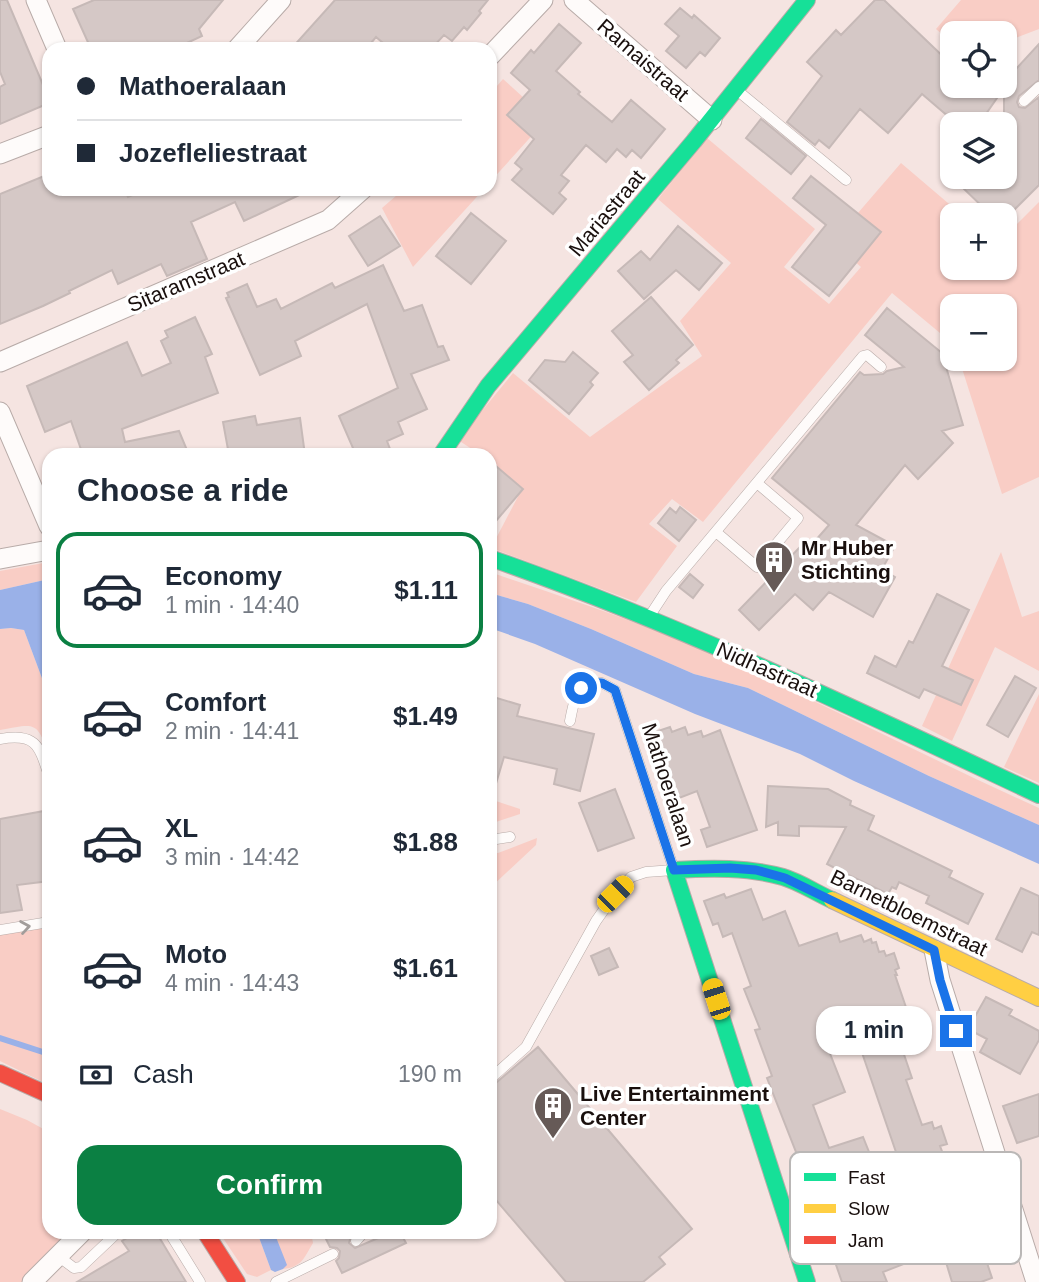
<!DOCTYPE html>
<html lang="en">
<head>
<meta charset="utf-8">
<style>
	:root { --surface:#fff; --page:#f2f2f3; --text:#1f2937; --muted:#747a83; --line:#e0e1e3; --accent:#0b8043 }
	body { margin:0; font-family:Helvetica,sans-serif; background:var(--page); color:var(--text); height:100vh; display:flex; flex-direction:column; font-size:26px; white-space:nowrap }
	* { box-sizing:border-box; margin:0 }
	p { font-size:23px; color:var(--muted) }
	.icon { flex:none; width:38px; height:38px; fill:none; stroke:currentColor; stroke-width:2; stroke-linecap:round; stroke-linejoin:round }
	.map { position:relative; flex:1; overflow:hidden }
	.sheet { position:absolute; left:42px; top:448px; width:455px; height:791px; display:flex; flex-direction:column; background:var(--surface); border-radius:21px; box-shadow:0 2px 5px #0004 }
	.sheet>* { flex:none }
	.guide { position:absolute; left:42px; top:42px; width:455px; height:154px; border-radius:21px; box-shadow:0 2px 5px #0004; display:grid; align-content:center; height:154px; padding:0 35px; background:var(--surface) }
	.buttons { position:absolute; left:940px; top:21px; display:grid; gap:14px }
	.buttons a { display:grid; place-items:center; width:77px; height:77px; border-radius:14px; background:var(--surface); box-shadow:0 2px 5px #0004; font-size:35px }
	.end { position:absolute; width:32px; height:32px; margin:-16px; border:9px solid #1a73e8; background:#fff; box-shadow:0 0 0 4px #fff }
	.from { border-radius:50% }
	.bubble { position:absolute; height:49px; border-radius:21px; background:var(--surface); box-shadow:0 2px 5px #0004; font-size:23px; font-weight:700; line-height:49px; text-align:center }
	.car { position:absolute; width:21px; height:42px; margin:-21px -10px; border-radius:9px; box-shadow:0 0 5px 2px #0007; background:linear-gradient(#f5c518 24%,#345 0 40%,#f5c518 0 76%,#345 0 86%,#f5c518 0) }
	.guide b { display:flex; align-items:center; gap:24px; height:66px; font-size:26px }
	.guide b+b { border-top:2px solid var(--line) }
	.guide i { width:18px; height:18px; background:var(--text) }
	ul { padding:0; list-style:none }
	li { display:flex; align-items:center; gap:21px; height:116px; margin:0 14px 10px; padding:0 21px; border:4px solid transparent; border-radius:21px }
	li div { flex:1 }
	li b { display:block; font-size:26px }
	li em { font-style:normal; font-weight:700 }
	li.current { border-color:var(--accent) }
	li>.icon { width:63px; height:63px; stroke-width:1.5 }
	h2 { padding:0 35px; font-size:32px; line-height:84px }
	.pay { display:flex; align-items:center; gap:18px; height:77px; padding:0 35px; font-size:26px }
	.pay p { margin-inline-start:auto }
	.action { display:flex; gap:14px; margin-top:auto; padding:14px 35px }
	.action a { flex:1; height:80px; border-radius:21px; background:var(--accent); color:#fff; font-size:28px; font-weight:700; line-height:80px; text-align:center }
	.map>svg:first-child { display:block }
</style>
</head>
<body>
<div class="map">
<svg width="1039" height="1282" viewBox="0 0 1039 1282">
	<rect width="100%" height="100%" fill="#f5e4e1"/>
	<path fill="#f9cdc5" d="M 961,0 L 1039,0 L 1039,29 L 1007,41 L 1005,45 L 1004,33 L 952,33 L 952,43 L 936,29 Z
		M 503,79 L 547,119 L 490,182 L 490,94 Z
		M 707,138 L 815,229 L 784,267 L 829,304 L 861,267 L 833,242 L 901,163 L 962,215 L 952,215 L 952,268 L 1004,268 L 1005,236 L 1039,202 L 1039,477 L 1002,494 L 959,359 L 1004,359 L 1004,306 L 952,306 L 952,343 L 892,293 L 703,522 L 672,499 L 649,524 L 677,546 L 636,602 L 491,548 L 522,489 L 490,461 L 490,455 L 481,455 L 458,440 L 513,373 L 590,437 L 702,356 L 680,321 L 731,263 L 658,199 Z
		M 404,189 L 484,189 L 413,267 L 382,208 Z
		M 1001,552 L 1022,617 L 1039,611 L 1039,671 L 995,647 L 952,741 L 922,726 Z
		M 49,562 L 49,579 L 0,590 L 0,571 Z
		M 490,572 C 547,592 605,610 661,633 C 790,685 912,751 1039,808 L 1039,825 L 929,776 L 748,688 L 694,674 L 591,629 L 528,604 L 490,593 Z
		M 11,628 L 24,630 L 49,697 L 49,756 C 37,720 35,724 0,730 L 0,629 Z
		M 1039,694 L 1039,783 L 1004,767 Z
		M 490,799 L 520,809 L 520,814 L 490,824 Z
		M 537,838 L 536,845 L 490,888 L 490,853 L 498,853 Z
		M 49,925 L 49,1085 L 0,1061 L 0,934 Z
		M 0,1109 L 27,1120 L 49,1132 L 49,1232 L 71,1232 L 22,1282 L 0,1282 Z
		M 219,1232 L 257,1232 L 271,1270 L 257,1277 L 247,1274 Z
		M 274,1232 L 311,1232 L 313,1243 C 304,1258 302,1267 283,1269 L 286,1265 Z"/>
	<path fill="#9ab1e8" d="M 49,579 L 49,697 L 24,630 L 11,628 L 0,629 L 0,590 Z
		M 490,593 L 528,604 L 591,629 L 694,674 L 748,688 L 929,776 L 1039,825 L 1039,864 L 854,781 L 800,754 L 695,714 L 535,644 L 490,628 Z
		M 257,1232 L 274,1232 L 287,1265 L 283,1269 L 275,1272 L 271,1270 Z"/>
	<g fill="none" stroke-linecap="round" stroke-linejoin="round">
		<path stroke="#9ab1e8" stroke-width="6" d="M 0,1038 L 49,1054"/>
	</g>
	<path fill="#d5c8c6" stroke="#c6b9b7" stroke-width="2" fill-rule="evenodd" d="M 0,0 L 7,0 L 49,99 L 49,103 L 0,124 L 0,87 L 5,84 L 0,72 Z
		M 94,0 L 223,0 L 199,29 L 202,36 L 174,49 L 91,49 L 73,9 Z
		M 335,0 L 488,0 L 479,11 L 481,13 L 467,30 L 464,27 L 452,41 L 444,35 L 431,49 L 390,49 L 376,37 L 366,49 L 291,49 Z
		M 875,0 L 884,0 L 952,65 L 952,86 L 1004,86 L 1004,82 L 1039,44 L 1039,80 L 1019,96 L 1017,102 L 1019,107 L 1025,108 L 1039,97 L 1039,185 L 1009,215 L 991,215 L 961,186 L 970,177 L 1004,177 L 1004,142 L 1012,134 L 1004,127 L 1004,88 L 979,124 L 957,124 L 922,94 L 888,133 L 860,109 L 829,148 L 819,140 L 815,145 L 787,122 L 822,76 L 807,62 L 836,30 L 841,35 Z
		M 680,8 L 692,18 L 694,15 L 720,38 L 705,56 L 700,52 L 686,68 L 666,51 L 679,36 L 665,24 Z
		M 559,24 L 581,43 L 556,71 L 580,92 L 578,94 L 612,122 L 631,100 L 665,129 L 641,158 L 632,150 L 626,157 L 617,149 L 606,162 L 586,145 L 561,175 L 569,181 L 559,193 L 566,199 L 553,214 L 512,180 L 522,169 L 515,163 L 534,139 L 507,115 L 530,90 L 511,73 L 531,50 L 534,53 Z
		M 761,119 L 806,156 L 791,174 L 746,138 Z
		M 49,174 L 49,189 L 124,189 L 128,197 L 146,189 L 312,189 L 244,221 L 235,202 L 191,222 L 207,259 L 167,276 L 161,264 L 118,284 L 112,270 L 69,291 L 70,293 L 43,306 L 0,324 L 0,194 Z
		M 811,176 L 881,232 L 829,296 L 792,267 L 826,225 L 793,198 Z
		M 471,213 L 506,241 L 471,284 L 436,256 Z
		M 380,216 L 400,246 L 368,266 L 349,236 Z
		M 678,226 L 722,263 L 699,290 L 676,270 L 644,299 L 618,271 L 641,251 L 650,260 Z
		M 383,265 L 404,311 L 422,305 L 438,347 L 443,346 L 449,360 L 411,374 L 427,409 L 398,422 L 403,434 L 387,441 L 390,449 L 377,455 L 356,455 L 339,416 L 398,388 L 367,304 L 295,341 L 301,356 L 260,375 L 226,298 L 229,297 L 227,293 L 247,284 L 257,307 L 276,299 L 281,309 L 332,283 L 335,288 Z
		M 651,297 L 693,345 L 676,360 L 679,363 L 649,390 L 624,362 L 633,355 L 612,331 Z
		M 887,308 L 942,353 L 963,425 L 942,431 L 953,443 L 918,479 L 905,465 L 856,525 L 895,546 L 882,569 L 895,577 L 873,617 L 829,592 L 813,610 L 795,594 L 759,630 L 739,610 L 803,544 L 815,541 L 829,525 L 772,478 L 860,372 L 864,375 L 883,374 L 887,371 L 904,367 L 865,335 Z
		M 195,317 L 212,354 L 205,357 L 218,393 L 122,429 L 125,442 L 179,431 L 189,455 L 83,455 L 71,421 L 45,432 L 27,386 L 127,342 L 142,376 L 171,363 L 161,341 L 168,337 L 165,331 Z
		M 573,352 L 598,373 L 590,382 L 593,385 L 569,414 L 529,380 L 545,360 L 565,362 Z
		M 255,416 L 257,425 L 300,418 L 305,455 L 229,455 L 223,422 Z
		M 490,461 L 523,489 L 490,528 Z
		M 680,507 L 696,520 L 679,541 L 658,523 L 670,508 L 676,513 Z
		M 690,574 L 703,585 L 693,598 L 679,587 Z
		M 937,594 L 969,610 L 942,666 L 973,680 L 961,705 L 924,689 L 919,698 L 867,673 L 875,656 L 896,667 L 909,641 L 913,643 Z
		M 1015,676 L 1036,688 L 1008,737 L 987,725 Z
		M 490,696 L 520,705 L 517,716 L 594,734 L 580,791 L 554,784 L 557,769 L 504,757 L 494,790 L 490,789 Z
		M 670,727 L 672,732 L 685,727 L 688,735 L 701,731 L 703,737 L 720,730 L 757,830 L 707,847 L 701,830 L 710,827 L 697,791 L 674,800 L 657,752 L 653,753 L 646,735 Z
		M 768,786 L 828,789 L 851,801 L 850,805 L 874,816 L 868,830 L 952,871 L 949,877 L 983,894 L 968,924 L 926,903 L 929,896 L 899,882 L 896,889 L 892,887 L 888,894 L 849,875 L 847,879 L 833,873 L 835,868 L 827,864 L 846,827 L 799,826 L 799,836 L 778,835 L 778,822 L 766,827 Z
		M 615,789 L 634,838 L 598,851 L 579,803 Z
		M 44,811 L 49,838 L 49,881 L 17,885 L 22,910 L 0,913 L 0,819 Z
		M 1021,888 L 1039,896 L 1039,935 L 1032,932 L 1022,952 L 996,939 Z
		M 751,889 L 763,920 L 785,911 L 799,946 L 837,933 L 840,942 L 861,935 L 864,942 L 871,939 L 872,943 L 876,942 L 879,952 L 884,951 L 886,956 L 894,953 L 899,968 L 895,970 L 897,975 L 895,975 L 911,1022 L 895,1028 L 912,1078 L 906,1080 L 922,1125 L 932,1122 L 934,1129 L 941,1126 L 947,1144 L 940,1146 L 943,1154 L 940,1155 L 977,1256 L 984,1254 L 992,1278 L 981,1282 L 952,1282 L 942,1249 L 883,1272 L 887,1282 L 842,1282 L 827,1239 L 824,1241 L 817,1223 L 823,1221 L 767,1078 L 772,1076 L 755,1030 L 760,1029 L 744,989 L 751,986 L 732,933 L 723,937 L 718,923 L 713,925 L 704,901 L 724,894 L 726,898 ZM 858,1041 L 898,1158 L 892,1161 L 913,1222 L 884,1233 L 865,1182 L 879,1177 L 863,1137 L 829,1148 L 813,1105 L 845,1092 L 829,1051 Z
		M 609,948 L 618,967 L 599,975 L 591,956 Z
		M 986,997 L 1012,1010 L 1009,1015 L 1039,1031 L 1039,1040 L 1020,1074 L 980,1052 L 987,1039 L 968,1029 Z
		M 538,1047 L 692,1229 L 659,1257 L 665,1264 L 643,1282 L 566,1282 L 490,1193 L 490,1088 Z
		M 1039,1094 L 1039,1136 L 1017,1143 L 1003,1106 Z
		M 137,1232 L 156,1232 L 186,1282 L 77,1282 L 129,1251 L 122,1241 Z
		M 337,1232 L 352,1232 L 349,1243 L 355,1248 L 392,1232 L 400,1232 L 406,1243 L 342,1273 L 336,1261 L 339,1258 L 340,1251 L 337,1248 L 330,1247 L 325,1237 Z"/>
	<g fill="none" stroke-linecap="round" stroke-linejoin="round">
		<defs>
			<path id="lane" d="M 738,91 L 846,180
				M 1024,101 L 1039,87
				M 716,532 L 757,567 L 798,518 L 757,483
				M 649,617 L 666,591 L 863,356 L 867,355 L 881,367
				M 0,739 C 36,733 39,745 49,776
				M 490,840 L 510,837
				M 0,930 L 49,922
				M 490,1079 L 526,1047 L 596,921 L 615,894 L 631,877 L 646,872 L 674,870 L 615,690 L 602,683 L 588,682 C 575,692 573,705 570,721
				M 169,1232 L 200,1282
				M 356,1241 L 364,1232
				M 58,1256 L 74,1268 L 81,1267 L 118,1232
				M 276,1282 L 333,1254"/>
			<path id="street" d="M 36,0 L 57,49
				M 574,0 L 712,120
				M 237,49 L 281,0
				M 490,56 L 543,0
				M 0,154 L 49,135
				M 0,362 L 328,220 L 363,189
				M 0,412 L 49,526
				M 0,559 L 49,550
				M 934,950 L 940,980 L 1036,1282
				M 32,1282 L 82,1232"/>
			<path id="fast" d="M 441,455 L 488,386 L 694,141 L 807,0
				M 490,558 C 679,624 858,710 1039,795
				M 807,1282 L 674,870 C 710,868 748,867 783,877 C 800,882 816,893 832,900"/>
			<path id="slow" d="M 832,900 L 1039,998"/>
			<path id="jam" d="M 0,1073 L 49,1095
				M 205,1232 L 237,1282"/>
		</defs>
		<use href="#lane" stroke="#b8aba8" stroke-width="11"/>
		<use href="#street" stroke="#b8aba8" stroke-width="21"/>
		<use href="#fast" stroke="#b8aba8" stroke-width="18"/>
		<use href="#slow" stroke="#b8aba8" stroke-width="18"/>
		<use href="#jam" stroke="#b8aba8" stroke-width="18"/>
		<use href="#lane" stroke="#fefbfa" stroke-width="10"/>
		<use href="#street" stroke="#fefbfa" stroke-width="19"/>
		<use href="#fast" stroke="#16e098" stroke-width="16"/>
		<use href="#slow" stroke="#ffcf43" stroke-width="16"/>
		<use href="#jam" stroke="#f24e42" stroke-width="16"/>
	</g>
	<defs><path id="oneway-chevron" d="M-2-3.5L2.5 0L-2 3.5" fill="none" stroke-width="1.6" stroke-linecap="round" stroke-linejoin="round" transform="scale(1.75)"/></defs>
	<use stroke="#a29d9b" href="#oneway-chevron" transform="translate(25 927) rotate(-9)"/>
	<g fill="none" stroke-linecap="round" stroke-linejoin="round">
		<path stroke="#1a73e8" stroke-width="9" d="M 581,688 L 588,682 L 602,683 L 615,690 L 674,870 L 730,868 L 756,870 L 785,878 L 934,950 L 940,980 L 956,1031"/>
	</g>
	<defs>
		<symbol id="building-pin" viewBox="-11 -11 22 30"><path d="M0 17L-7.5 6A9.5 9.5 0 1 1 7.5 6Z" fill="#665a57" stroke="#fff"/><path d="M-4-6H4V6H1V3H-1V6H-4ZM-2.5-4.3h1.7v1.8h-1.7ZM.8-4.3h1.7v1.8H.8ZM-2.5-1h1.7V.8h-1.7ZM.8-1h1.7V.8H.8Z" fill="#fff"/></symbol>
	</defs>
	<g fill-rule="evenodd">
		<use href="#building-pin" x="752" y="538" width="44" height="60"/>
		<use href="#building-pin" x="531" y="1084" width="44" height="60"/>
	</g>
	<g text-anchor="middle" stroke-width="7" stroke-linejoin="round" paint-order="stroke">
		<g font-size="21" fill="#190f0d" stroke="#fff">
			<text transform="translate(643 60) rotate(41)" y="7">Ramaistraat</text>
			<text transform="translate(607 213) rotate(-50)" y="7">Mariastraat</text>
			<text transform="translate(186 282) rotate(-23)" y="7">Sitaramstraat</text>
			<text transform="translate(767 670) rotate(24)" y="7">Nidhastraat</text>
			<text transform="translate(668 785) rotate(72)" y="7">Mathoeralaan</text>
			<text transform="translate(909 913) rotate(26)" y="7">Barnetbloemstraat</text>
		</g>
		<g font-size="21" font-weight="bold" fill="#190f0d" stroke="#fff" text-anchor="start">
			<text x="801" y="555">Mr Huber<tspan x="801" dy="24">Stichting</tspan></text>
			<text x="580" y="1101">Live Entertainment<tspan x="580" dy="24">Center</tspan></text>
		</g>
	</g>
	<rect x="790" y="1152" width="231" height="112" rx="10" fill="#fff" stroke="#bab7b6" stroke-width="2"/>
	<rect x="804" y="1173" width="32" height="8" fill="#16e098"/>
	<rect x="804" y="1204" width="32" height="9" fill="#ffcf43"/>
	<rect x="804" y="1236" width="32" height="8" fill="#f24e42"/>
	<g font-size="19" fill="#190f0d">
		<text x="848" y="1184">Fast</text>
		<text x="848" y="1215">Slow</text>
		<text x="848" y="1247">Jam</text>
	</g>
</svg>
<div class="buttons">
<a><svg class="icon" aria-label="locate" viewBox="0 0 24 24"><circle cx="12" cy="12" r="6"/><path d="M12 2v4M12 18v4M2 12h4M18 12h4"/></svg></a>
<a><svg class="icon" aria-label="layers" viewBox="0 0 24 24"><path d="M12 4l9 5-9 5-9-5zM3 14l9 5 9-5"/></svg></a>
<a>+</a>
<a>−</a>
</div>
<i class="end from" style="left:581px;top:688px"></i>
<i class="end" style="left:956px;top:1031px"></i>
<div class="bubble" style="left:816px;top:1006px;width:116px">1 min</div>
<i class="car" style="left:615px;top:894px;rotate:45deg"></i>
<i class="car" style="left:716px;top:999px;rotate:342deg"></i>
<div class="guide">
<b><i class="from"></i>Mathoeralaan</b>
<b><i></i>Jozefleliestraat</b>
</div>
<section class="sheet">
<h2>Choose a ride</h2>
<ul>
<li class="current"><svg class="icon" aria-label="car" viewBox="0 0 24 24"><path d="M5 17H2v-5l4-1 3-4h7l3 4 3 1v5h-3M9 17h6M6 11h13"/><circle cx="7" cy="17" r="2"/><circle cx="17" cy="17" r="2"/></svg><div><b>Economy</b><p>1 min · 14:40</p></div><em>$1.11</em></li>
<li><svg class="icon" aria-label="car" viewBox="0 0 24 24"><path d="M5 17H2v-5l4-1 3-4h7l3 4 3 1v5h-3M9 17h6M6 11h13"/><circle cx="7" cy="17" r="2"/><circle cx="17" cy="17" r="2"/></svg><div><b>Comfort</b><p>2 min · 14:41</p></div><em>$1.49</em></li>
<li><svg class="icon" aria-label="car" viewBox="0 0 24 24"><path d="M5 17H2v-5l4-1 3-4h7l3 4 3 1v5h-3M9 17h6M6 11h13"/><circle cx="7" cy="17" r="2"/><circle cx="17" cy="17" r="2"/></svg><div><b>XL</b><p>3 min · 14:42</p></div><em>$1.88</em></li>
<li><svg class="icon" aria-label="car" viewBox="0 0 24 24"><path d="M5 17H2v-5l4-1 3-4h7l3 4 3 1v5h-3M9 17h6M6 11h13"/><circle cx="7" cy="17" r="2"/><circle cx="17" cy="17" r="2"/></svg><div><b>Moto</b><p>4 min · 14:43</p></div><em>$1.61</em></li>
</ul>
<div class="pay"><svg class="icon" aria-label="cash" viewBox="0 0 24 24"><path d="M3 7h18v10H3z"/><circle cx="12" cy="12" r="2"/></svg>Cash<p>190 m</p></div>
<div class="action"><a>Confirm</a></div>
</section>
</div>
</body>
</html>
